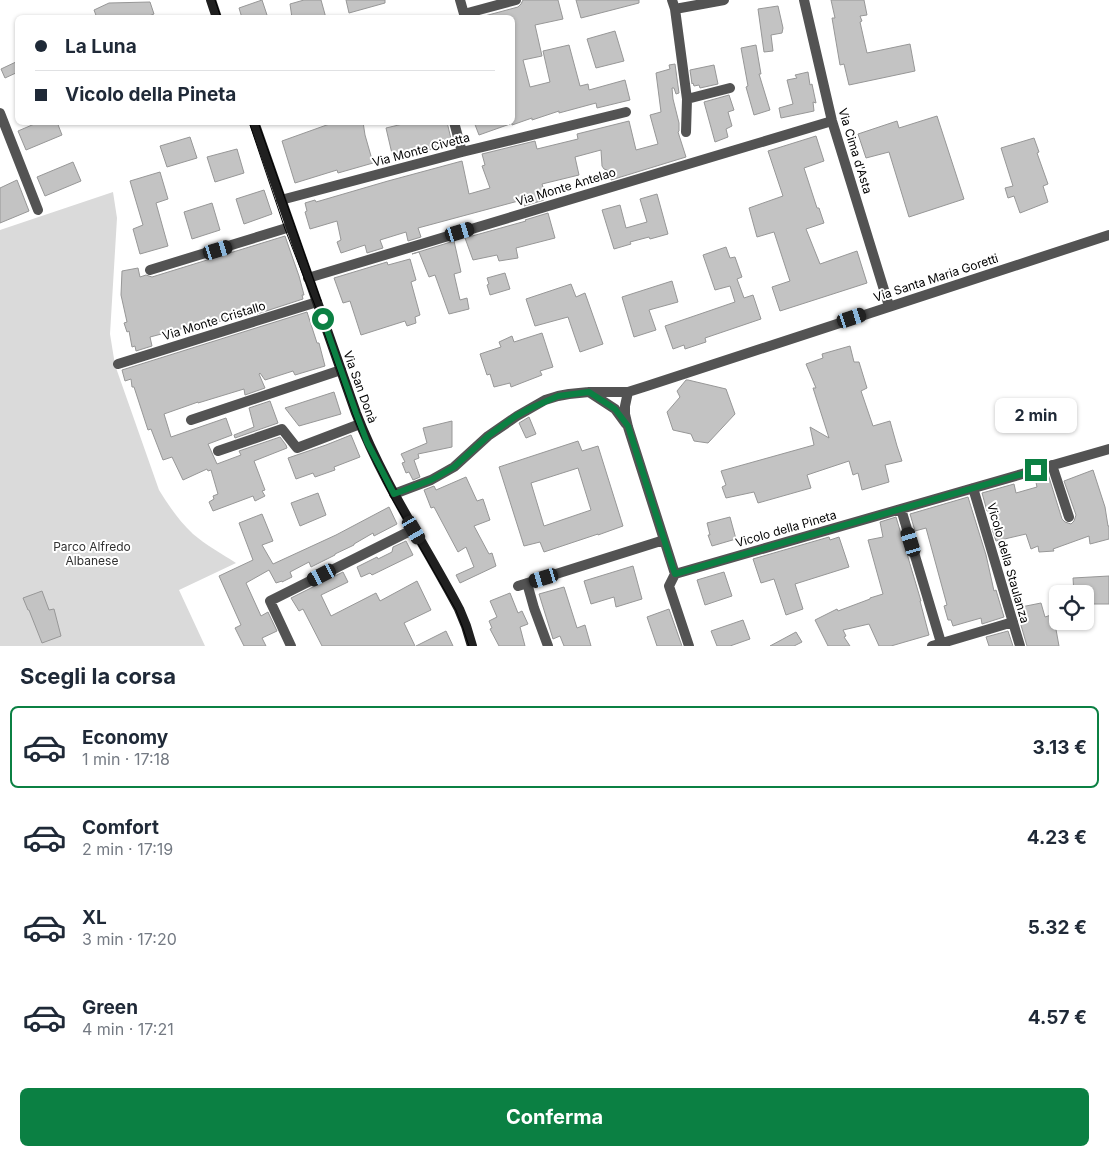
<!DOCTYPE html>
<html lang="it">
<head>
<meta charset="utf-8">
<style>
	:root { --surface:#fff; --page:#f2f2f3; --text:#1f2937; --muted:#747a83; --line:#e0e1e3; --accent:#0b8043 }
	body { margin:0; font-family:Inter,sans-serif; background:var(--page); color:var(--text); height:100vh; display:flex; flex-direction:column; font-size:19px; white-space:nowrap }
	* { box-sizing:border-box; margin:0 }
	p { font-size:16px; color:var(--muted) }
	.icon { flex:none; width:28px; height:28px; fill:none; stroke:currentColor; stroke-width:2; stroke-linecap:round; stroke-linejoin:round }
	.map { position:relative; height:646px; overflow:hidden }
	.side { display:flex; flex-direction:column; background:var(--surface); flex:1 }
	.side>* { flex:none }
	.top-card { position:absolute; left:15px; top:15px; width:500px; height:110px; border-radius:8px; box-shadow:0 1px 4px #0004; display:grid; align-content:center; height:110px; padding:0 20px; background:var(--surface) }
	.tools { position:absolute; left:1049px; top:585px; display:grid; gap:10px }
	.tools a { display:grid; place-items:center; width:45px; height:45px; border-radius:8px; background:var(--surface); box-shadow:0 1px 4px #0004; font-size:25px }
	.end { position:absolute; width:22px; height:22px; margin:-11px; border:6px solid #0b8043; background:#fff; box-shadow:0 0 0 2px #fff }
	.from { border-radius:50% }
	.bubble { position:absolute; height:35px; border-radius:8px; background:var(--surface); box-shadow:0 1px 4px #0004; font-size:16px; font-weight:700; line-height:35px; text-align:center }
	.car { position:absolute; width:15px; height:30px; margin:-15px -8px; border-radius:6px; box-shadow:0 0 4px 1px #0007; background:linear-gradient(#222 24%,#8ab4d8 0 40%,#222 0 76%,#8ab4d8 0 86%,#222 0) }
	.top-card b { display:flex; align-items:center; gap:18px; height:48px; font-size:19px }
	.top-card b+b { border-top:1px solid var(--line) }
	.top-card i { width:12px; height:12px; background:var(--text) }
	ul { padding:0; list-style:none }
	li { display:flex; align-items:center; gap:15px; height:82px; margin:0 10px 8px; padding:0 10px; border:2px solid transparent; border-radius:8px }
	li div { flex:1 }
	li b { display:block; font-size:19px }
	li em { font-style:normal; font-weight:700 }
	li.active { border-color:var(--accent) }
	li>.icon { width:45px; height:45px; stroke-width:1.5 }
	h2 { padding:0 20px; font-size:22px; line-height:60px }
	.primary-button { display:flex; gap:10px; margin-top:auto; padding:10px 20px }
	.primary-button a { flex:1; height:58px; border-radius:8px; background:var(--accent); color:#fff; font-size:20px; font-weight:700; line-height:58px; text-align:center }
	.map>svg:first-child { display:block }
</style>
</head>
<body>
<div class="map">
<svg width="1109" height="646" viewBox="0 0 1109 646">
	<rect width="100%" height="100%" fill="#fff"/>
	<path fill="#dadada" d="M 113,192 L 117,218 L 110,334 L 115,365 L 159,490 C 169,506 179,521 193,534 C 206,545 222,554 236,563 L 179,590 L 205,646 L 0,646 L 0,230 Z"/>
	<path fill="#c3c3c3" stroke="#979797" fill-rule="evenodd" d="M 262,0 L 268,18 L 242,18 L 239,8 Z
		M 304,0 L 321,0 L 326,18 L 292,18 L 290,4 Z
		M 346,0 L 385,0 L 385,3 L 349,13 Z
		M 523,0 L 558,0 L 563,19 L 535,25 L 542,56 L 523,60 L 530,87 L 550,82 L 543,51 L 569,45 L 580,86 L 588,84 L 589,90 L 625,80 L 630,100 L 597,108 L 596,103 L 559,113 L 559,111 L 532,120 L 532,118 L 512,125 L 512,18 L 477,18 L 518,7 L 521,4 Z
		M 576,0 L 639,0 L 639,3 L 581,18 Z
		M 831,0 L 864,0 L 867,15 L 860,16 L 862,21 L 860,22 L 867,53 L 910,44 L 915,71 L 849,85 L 844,64 L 840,65 L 832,18 L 835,18 Z
		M 150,2 L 154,14 L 144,18 L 97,18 L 94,10 L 109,3 Z
		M 778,6 L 783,28 L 782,33 L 771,35 L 773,51 L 764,52 L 758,9 Z
		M 615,31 L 624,61 L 596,68 L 587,39 Z
		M 756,45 L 761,74 L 759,74 L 770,110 L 754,115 L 746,87 L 748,86 L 741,48 Z
		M 18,61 L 18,72 L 5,78 L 1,69 Z
		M 675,64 L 679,93 L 676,94 L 674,88 L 672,88 L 673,99 L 679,123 L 679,131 L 678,132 L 686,157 L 611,180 L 607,170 L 604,169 L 602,166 L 601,150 L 575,157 L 579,175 L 542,184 L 546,196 L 544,197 L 544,200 L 524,206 L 522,200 L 418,228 L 421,237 L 408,241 L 406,232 L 380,240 L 383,248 L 367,253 L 365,245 L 341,253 L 337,242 L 341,240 L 337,221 L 310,229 L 305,212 L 307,211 L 305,203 L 315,200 L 316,202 L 388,181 L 462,161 L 469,194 L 490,188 L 482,166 L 485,165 L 482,154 L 535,141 L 537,149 L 578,139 L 577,134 L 629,121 L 636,150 L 658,144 L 650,115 L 661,112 L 656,73 L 670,69 L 669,65 Z
		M 714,65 L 718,84 L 700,88 L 699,85 L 694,86 L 693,83 L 692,84 L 690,70 Z
		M 808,72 L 810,85 L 812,84 L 816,103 L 813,102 L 814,111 L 781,118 L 779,108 L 793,104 L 787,80 L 797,78 L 795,75 Z
		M 729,95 L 734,110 L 728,112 L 732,126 L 726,129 L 728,137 L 715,142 L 704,102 Z
		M 937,116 L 964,199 L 909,217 L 889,152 L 866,158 L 858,134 L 897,121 L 899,128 Z
		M 39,122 L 57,122 L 62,135 L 26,150 L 18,131 Z
		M 335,122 L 363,122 L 365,135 L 373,163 L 338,173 L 337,170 L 295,183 L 282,141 Z
		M 411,122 L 447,122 L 452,143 L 426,151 L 425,148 L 393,158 L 386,128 Z
		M 474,122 L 510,122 L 510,124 L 479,135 Z
		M 816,136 L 824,161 L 804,168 L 817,208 L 819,208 L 824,223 L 806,229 L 820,264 L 857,251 L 867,283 L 780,311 L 772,287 L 790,281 L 774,232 L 757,237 L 749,208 L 783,196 L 768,151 Z
		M 190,137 L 197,158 L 167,167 L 160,146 Z
		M 1034,138 L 1039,152 L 1037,153 L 1048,184 L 1043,186 L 1048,202 L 1020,213 L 1014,196 L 1008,198 L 1005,188 L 1013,186 L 1001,148 Z
		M 237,149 L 244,173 L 215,182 L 207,157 Z
		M 73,162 L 81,181 L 45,196 L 37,177 Z
		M 160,172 L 168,199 L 156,203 L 168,246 L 140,254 L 133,229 L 143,225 L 130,181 Z
		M 17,180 L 29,211 L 0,223 L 0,188 Z
		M 264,190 L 272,214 L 244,224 L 236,199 Z
		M 657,194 L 668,234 L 650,239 L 649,237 L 630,242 L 631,244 L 614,249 L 602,210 L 620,205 L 626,228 L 647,222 L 640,199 Z
		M 212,203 L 220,230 L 192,239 L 184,212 Z
		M 548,213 L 555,238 L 516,248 L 518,258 L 499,261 L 497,255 L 473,260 L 465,238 L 526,221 L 525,220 Z
		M 285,236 L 299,276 L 304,295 L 302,295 L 303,299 L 257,314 L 256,309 L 194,330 L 192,326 L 150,337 L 152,346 L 136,351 L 135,346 L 132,347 L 129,331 L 127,332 L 124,323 L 127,322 L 121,295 L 122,271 L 138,268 L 140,277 L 146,275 L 152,277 Z
		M 454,241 L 461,272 L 454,274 L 460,300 L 467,298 L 469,309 L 449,314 L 435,275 L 429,277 L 419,252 L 412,254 Z
		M 726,247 L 730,258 L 735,257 L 742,277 L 737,279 L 744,298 L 753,295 L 761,319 L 705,338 L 706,342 L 685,349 L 684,345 L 673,349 L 665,326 L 735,302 L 730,286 L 715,290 L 703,255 Z
		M 410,259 L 416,280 L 411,282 L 420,315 L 415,317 L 416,323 L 407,326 L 405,321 L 361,335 L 350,301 L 343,303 L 334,278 L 387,262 L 388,265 Z
		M 505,273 L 510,289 L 490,295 L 487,285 L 489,284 L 487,278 Z
		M 672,281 L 678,302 L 649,310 L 656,330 L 634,337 L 622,297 Z
		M 571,284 L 576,297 L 585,293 L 603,344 L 580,352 L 568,317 L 535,326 L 526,299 Z
		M 307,312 L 317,343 L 319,343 L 325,366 L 295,375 L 293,371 L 265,380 L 260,373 L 259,374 L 265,388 L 245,395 L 244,389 L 198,403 L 198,402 L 164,414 L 171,437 L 226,418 L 232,435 L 208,444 L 217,464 L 241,455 L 239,451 L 280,437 L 286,445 L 287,448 L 254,461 L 265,490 L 262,491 L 265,496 L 255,501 L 253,496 L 213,511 L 209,502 L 214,499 L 213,496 L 218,494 L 211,470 L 208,471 L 207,469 L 183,480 L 172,457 L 163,460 L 151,429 L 148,430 L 134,387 L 132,387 L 131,379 L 125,381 L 122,370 Z
		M 542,333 L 553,367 L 540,371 L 542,375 L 511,387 L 510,383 L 494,387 L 490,374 L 487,375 L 480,354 L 501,347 L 499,342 L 512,336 L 514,342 Z
		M 850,346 L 854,362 L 859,362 L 867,388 L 861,391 L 873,426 L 890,421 L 897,446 L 902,461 L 885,465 L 889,482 L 862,490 L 858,473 L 853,475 L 849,461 L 807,475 L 811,488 L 758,503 L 754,492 L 726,498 L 722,487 L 726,485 L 721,471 L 814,445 L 810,427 L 829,438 L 813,388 L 816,388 L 806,364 L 823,358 L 822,354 Z
		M 686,380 L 688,380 L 726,389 L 735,414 L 708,443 L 694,441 L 691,434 L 673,430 L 667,412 L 680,397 L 677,391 Z
		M 334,392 L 341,414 L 299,426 L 285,408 Z
		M 270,401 L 278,423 L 235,438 L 234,435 L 254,427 L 249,408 Z
		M 529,417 L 536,434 L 526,438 L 519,423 Z
		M 452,421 L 452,447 L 418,454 L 419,458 L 414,460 L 420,477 L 413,480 L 409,472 L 406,473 L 402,463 L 405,462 L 401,454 L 427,443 L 423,428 Z
		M 351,435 L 360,457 L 334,467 L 335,470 L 315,477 L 313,473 L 296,479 L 288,458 L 326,445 Z
		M 578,441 L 582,451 L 598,446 L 623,526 L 598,535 L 598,534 L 544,552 L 540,542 L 524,546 L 499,467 ZM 578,468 L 591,510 L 544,526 L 531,483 Z
		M 1093,470 L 1105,507 L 1108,526 L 1109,526 L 1109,539 L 1090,544 L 1089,536 L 1053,549 L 1054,551 L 1039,552 L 1038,546 L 1031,549 L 1026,534 L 996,541 L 992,529 L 999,526 L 992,510 L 987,511 L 982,493 L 1014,484 L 1016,493 L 1037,487 L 1035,478 L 1048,474 L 1062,519 L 1065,522 L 1071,524 L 1074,521 L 1076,515 L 1064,481 Z
		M 466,477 L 477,501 L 483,499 L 490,520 L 474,526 L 489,554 L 492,553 L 496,566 L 460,583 L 456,575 L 474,567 L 466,547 L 458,552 L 434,507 L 431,508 L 424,490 L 434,486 L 436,490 Z
		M 318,493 L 326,515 L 300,526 L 291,503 Z
		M 968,497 L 986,555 L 994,591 L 996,590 L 1004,617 L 982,624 L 981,618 L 953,626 L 951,620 L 948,620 L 944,606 L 947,605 L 926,528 L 915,531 L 910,514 Z
		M 389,507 L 397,524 L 374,536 L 373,533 L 354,544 L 354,545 L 335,554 L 335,555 L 311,567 L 309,562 L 290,572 L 292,577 L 282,582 L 282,581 L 276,583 L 269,570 L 246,583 L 261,616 L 268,612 L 277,631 L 262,638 L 266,646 L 244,646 L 235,628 L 241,625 L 219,576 L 253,560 L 239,523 L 262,514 L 273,541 L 262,545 L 273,564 L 336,535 Z
		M 730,517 L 736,539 L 712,546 L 708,535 L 710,535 L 707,523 Z
		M 896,517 L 921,601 L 920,601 L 929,635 L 891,646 L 879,646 L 869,624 L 843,630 L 846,636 L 844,637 L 850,646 L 828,646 L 815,620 L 837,609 L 838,611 L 870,599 L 870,598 L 883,594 L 868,540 L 883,537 L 880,522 Z
		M 829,537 L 830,540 L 839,537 L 849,567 L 795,584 L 803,609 L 786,615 L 774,579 L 761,583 L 753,559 Z
		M 406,541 L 413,555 L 372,575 L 370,573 L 361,577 L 357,567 L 377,557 L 378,559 L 392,552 L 393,547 Z
		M 633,566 L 642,599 L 616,607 L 614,597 L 591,604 L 584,581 Z
		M 343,572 L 348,582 L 321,595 L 331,616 L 376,593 L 380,601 L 417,581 L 431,610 L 404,623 L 415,646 L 322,646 L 303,609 L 299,611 L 291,598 Z
		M 724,572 L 732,596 L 705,605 L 697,580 Z
		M 1109,576 L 1109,604 L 1085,604 L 1085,594 L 1074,594 L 1073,578 Z
		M 564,587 L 577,628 L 585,625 L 591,646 L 564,646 L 560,636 L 553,639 L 539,594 Z
		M 42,591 L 49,610 L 54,609 L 61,636 L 42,643 L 29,610 L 28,610 L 23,598 Z
		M 510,593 L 518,613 L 522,611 L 528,624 L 520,627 L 525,646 L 499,646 L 490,629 L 492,628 L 489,621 L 497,617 L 490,601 Z
		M 1041,603 L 1045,617 L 1051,615 L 1055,624 L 1059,646 L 1027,646 L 1016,608 Z
		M 669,609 L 682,646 L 657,646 L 647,617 Z
		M 743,620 L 750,639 L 730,646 L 717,646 L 711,631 Z
		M 446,631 L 453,646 L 416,646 Z
		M 1008,631 L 1013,646 L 989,646 L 986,637 Z
		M 796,632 L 802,642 L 794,646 L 770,646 Z"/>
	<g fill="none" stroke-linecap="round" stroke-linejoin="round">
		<path stroke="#535353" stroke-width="10" d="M 460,0 L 464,14 L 516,0
			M 672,0 L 675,9 L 724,0
			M 804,0 L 832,121 L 889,306
			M 675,9 L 687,99 L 686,132
			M 687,99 L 730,88
			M 0,113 L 38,210
			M 454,122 L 462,152
			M 281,200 L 462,152 L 626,112
			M 150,270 L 290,227
			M 308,278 L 832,121
			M 118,364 L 317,302
			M 589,392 L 615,409 L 626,424
			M 628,392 L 625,406 L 625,414 L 628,427 L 675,574 L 1109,449
			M 191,420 L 341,370
			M 218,451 L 282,429 L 297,448 L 360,424
			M 1052,465 L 1069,517
			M 973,488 L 1020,646
			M 394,494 L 431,480 L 454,467 L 488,436 L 517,416 L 545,400 L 558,396 L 569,394 L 589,392 L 628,392 L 647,386 L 1109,235
			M 901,509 L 942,646
			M 675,574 L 669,586 L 689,646
			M 527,583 L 534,608 L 548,646
			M 518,586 L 664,540
			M 291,646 L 270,601 L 414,529
			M 932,646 L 1013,622"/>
		<path stroke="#202020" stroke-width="10" d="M 211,0 L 217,18
			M 254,122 L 356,413 C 383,483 424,543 459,609 L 466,626 L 472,646"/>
		<path stroke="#000" stroke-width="1" d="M 215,0 L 221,18
			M 249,122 L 285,229 L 314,303 L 357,425 L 372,458 L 390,495 L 456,610 L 463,628 L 469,646
			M 258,122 L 321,301"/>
	</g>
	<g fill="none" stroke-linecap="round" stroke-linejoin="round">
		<path stroke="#0b8043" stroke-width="6" d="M 323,319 L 356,413 L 367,442 L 394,494 L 431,480 L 454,467 L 488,436 L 516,416 L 531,408 L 558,396 L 589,392 L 615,409 L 628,426 L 675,574 L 1036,470"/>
	</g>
	<g text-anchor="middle" stroke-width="4" stroke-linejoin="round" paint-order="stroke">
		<g font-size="12" fill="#000" stroke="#fff">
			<text transform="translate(421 150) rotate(-15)" y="4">Via Monte Civetta</text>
			<text transform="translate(855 151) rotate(73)" y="4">Via Cima d'Asta</text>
			<text transform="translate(566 187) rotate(-17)" y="4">Via Monte Antelao</text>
			<text transform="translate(936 278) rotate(-18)" y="4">Via Santa Maria Goretti</text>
			<text transform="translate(214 321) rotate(-17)" y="4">Via Monte Cristallo</text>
			<text transform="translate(360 387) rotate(70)" y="4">Via San Donà</text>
			<text transform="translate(786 529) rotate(-16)" y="4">Vicolo della Pineta</text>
			<text transform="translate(1008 563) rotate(74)" y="4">Vicolo della Staulanza</text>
		</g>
		<g font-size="12" fill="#313131" stroke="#fff">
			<text x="92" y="551">Parco Alfredo<tspan x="92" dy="14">Albanese</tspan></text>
		</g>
	</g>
</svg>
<div class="tools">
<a><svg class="icon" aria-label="locate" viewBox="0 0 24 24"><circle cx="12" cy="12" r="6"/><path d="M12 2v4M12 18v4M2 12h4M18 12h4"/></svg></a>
</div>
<i class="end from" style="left:323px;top:319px"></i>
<i class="end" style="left:1036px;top:470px"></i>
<div class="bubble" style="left:995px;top:398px;width:82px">2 min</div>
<i class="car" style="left:460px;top:232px;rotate:73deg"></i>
<i class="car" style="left:218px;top:250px;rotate:73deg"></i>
<i class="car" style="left:852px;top:318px;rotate:72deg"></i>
<i class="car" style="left:414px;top:530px;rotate:150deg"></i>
<i class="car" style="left:911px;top:542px;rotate:343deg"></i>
<i class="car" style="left:322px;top:575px;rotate:243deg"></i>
<i class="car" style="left:544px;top:578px;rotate:253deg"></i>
<div class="top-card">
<b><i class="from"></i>La Luna</b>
<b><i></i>Vicolo della Pineta</b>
</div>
</div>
<section class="side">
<h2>Scegli la corsa</h2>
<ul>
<li class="active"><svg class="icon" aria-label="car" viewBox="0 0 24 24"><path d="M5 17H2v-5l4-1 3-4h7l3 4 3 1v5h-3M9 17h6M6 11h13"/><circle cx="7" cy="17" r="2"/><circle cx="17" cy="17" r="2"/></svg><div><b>Economy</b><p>1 min · 17:18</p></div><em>3.13 €</em></li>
<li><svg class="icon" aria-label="car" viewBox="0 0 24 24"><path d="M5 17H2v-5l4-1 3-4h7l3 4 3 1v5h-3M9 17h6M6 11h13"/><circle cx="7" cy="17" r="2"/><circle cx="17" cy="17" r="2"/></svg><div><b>Comfort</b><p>2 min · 17:19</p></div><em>4.23 €</em></li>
<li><svg class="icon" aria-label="car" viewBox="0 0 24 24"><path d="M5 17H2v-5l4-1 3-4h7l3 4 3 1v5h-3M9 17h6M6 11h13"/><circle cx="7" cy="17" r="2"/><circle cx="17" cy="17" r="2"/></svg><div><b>XL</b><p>3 min · 17:20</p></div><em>5.32 €</em></li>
<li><svg class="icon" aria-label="car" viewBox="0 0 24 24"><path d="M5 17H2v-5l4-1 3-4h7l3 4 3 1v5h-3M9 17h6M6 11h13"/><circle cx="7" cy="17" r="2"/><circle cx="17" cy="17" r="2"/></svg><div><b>Green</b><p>4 min · 17:21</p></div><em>4.57 €</em></li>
</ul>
<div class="primary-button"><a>Conferma</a></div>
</section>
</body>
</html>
